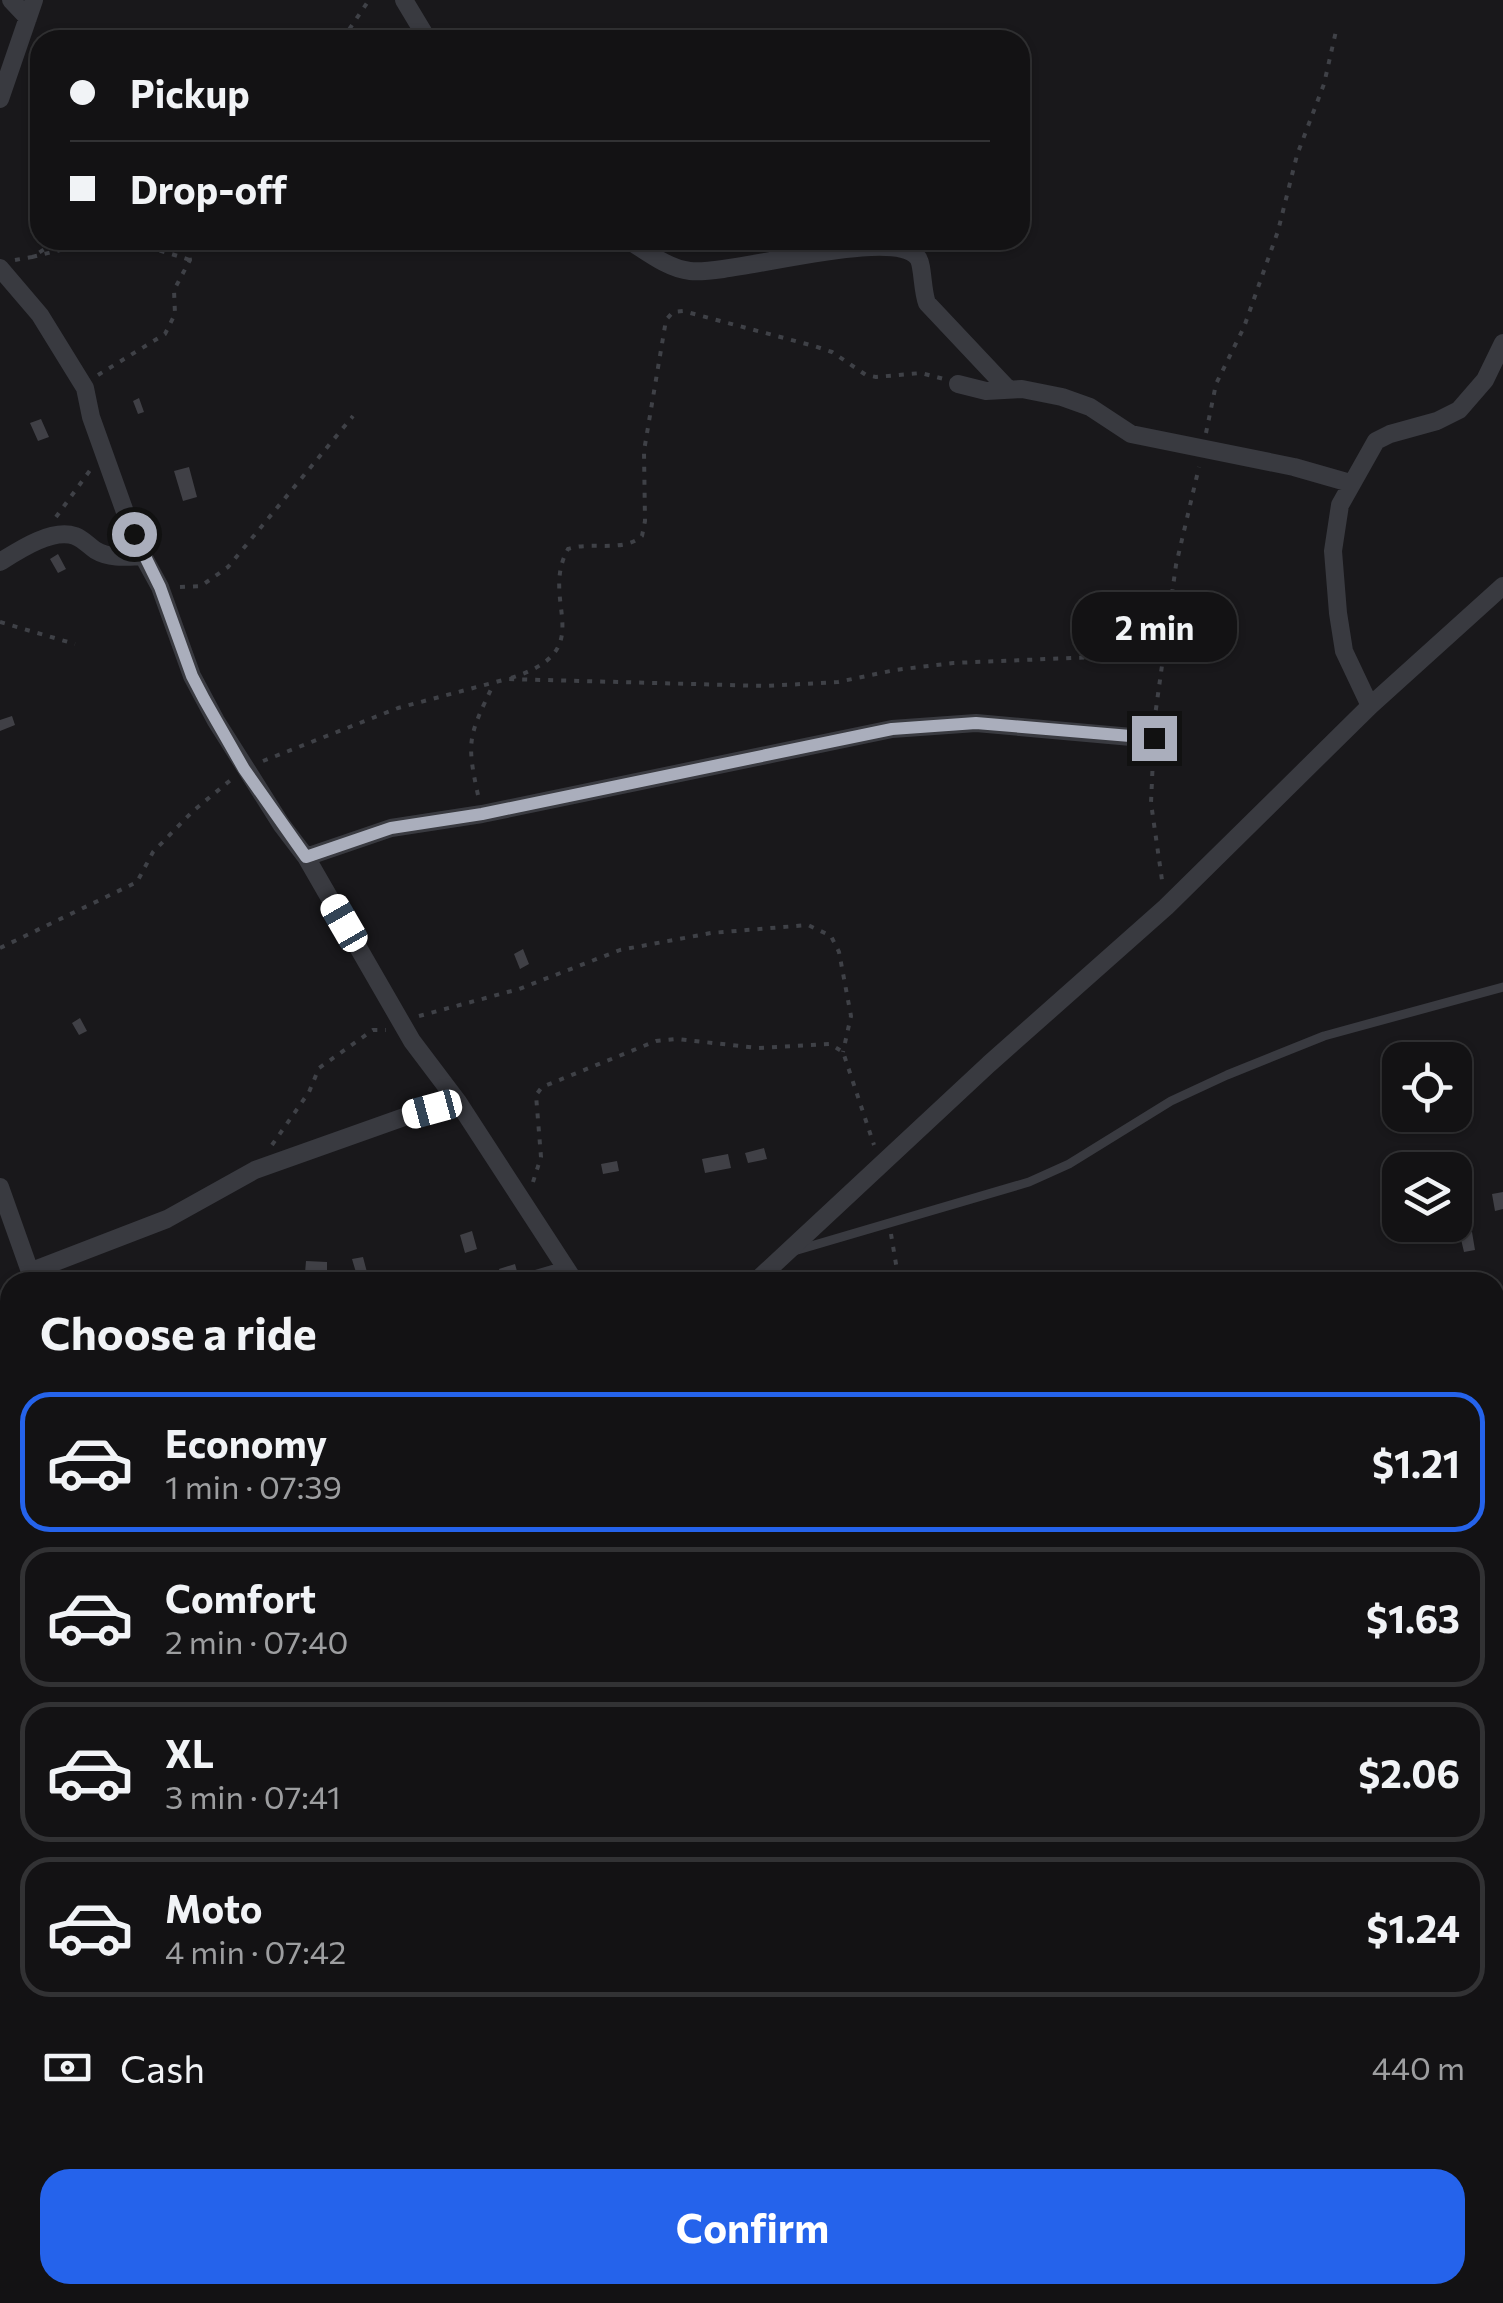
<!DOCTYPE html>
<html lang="en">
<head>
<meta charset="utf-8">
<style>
	:root { --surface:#131214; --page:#1c1b1d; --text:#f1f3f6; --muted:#9d9ea0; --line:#323234; --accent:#2563eb }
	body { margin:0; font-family:Commissioner,sans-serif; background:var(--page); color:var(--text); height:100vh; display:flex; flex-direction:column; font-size:38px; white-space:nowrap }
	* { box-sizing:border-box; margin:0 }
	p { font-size:32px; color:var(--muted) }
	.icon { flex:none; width:55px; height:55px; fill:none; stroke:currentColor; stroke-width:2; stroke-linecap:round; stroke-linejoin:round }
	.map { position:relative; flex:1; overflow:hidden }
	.sheet { position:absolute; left:0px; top:1272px; width:1505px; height:1032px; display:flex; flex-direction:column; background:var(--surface); border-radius:30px 30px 0 0; box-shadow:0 2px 8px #0004,0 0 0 2px var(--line) }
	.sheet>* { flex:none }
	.guide { position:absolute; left:30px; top:30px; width:1000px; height:220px; border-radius:30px; box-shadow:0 2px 8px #0004,0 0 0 2px var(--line); display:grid; align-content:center; height:220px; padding:0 40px; background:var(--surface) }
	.tools { position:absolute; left:1382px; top:1042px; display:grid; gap:20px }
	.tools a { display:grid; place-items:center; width:90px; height:90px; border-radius:20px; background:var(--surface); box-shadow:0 2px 8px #0004,0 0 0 2px var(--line); font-size:50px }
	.end { position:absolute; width:45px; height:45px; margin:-22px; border:12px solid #aaaebc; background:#111; box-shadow:0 0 0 5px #111 }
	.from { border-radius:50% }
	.bubble { position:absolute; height:70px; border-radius:30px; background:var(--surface); box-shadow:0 2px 8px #0004,0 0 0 2px var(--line); font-size:32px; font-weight:700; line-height:70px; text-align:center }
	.car { position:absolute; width:30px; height:60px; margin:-30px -15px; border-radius:12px; box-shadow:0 0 8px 2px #0007; background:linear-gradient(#fff 24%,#345 0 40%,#fff 0 76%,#345 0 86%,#fff 0) }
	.guide b { display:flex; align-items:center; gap:35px; height:95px; font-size:38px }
	.guide b+b { border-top:2px solid var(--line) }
	.guide i { width:25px; height:25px; background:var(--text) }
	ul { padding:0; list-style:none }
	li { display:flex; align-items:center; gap:30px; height:140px; margin:0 20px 15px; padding:0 20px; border:5px solid var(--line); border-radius:30px }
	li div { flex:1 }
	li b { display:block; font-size:38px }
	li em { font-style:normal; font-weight:700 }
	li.active { border-color:var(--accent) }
	li>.icon { width:90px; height:90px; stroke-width:1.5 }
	h2 { padding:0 40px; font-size:45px; line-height:120px }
	.pay { display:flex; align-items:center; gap:25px; height:110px; padding:0 40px; font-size:38px }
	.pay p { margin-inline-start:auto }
	.button { display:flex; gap:20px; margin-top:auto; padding:20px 40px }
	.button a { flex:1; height:115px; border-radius:30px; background:var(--accent); color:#fff; font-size:40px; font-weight:700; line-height:115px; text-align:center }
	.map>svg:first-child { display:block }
</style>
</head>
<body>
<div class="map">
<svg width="1503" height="2303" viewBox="0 0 1503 2303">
	<rect width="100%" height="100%" fill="#19181b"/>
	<path fill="#404046" d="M 139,398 L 144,412 L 138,414 L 133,401 Z
		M 41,419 L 49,437 L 38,441 L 30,423 Z
		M 189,467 L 197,497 L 183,501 L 174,471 Z
		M 58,554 L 66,569 L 58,573 L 50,559 Z
		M 12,716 L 15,725 L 0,731 L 0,720 Z
		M 523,949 L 529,964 L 520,969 L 514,954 Z
		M 80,1018 L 87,1031 L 79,1035 L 72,1023 Z
		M 764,1148 L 767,1159 L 748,1163 L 745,1153 Z
		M 728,1154 L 731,1168 L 705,1173 L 702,1159 Z
		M 617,1161 L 619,1171 L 603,1174 L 601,1164 Z
		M 1503,1192 L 1503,1209 L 1495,1211 L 1492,1194 Z
		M 472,1231 L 477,1249 L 465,1253 L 460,1235 Z
		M 1472,1232 L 1475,1250 L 1464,1252 L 1460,1235 Z
		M 363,1257 L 368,1276 L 358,1279 L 352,1259 Z
		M 306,1261 L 327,1262 L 327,1274 L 305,1273 Z
		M 515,1264 L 518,1275 L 502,1280 L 499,1269 Z
		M 418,2295 L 442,2295 L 441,2303 L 418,2300 Z
		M 1327,2295 L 1350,2295 L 1349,2303 L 1326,2303 Z"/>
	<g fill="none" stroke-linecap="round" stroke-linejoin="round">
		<path stroke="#3f4147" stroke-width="4" stroke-dasharray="5 8" stroke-linecap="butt" d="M 342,40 L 369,0
			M 32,257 C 104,239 118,236 190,260
			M 15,260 L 32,257 L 59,240
			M 98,375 L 165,334 L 175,314 L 174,290 L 190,260 L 186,240
			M 1206,433 L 1216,384 L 1244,327 L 1278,231 L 1297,155 L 1324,84 L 1336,31
			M 56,517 L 91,469
			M 180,587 L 201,586 L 228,567 L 353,416
			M 0,622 L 75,644
			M 511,678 C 602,649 538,603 568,549 C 591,541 623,553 642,536 L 645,521 L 644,451 L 666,320 L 673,312 L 683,311 L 814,346 L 832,352 L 866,375 L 876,377 L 921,373 L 944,379
			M 1154,723 L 1176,565 L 1199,467
			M 1153,758 L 1151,803 L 1163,887
			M 263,761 L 398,708 L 507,679 L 766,686 L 838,682 L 895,670 L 953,663 L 1166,654
			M 478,795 C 466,740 469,736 493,685
			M 0,948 L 137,882 L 153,852 L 193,811 L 233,778
			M 419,1016 L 519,989 L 620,950 L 711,933 L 808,925 L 831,936 L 839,952 L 851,1016 L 843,1052
			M 272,1145 L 309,1092 L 319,1068 L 373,1030 L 386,1030
			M 533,1182 L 541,1157 L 536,1095 L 542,1087 L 656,1041 L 677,1039 L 758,1048 L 830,1044 L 843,1052 L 874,1145
			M 891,1234 L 899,1282
			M 0,1723 L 10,1734
			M 1495,1940 L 1503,1958"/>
		<path stroke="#393a40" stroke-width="9" d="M 794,1251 L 1029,1182 L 1069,1164 L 1171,1101 L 1227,1075 L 1324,1036 L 1503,987"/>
		<path stroke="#393a40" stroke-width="18" d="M 11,0 L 28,18
			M 404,0 L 428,40
			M 0,99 L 34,0
			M 628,240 C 646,251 668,269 690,271 C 731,276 894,225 918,258 C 923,265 922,290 927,303 L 1008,389
			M 0,268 L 40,315 L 85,388 L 91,417 L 125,512 L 143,556 L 160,587 L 192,676 L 216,721 L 281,824 L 306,857 L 412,1041 L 458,1102 L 575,1282
			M 958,384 L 986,391 L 1022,389 L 1062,397 L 1090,407 L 1131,434 L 1294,467 L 1350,483
			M 0,562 C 19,550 52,528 75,536 C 83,539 88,545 95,550 C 110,559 126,557 143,556
			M 1370,706 L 1344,651 L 1338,613 L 1333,551 L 1340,505 L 1376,441 L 1390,434 L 1437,421 L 1459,410 L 1485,380 L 1503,343
			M 306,857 L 391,828 L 482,814 L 892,729 L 976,723 L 1154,739
			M 0,1187 L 33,1280
			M 32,1271 L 167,1219 L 255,1170 L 407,1116 L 458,1102
			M 526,1282 L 567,1270
			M 755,1282 L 989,1064 L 1166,907 L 1370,706 L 1503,586
			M 0,1314 L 10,1313
			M 0,1811 L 10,1801
			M 0,2040 L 10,2046
			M 1495,2126 L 1503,2132
			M 307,2295 L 318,2303
			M 583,2295 L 583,2303
			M 788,2295 L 798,2303
			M 145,2303 L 149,2295
			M 359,2303 L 362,2295
			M 941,2303 L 945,2295
			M 1492,2303 L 1503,2293"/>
		<path stroke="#474851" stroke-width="25" d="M 1495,2203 L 1503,2193
			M 1417,2303 L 1424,2295"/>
	</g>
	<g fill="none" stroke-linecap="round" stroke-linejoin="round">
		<path stroke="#aaaebc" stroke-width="12" d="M 134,534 L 160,587 L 192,676 L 204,699 L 244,769 L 306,857 L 391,828 L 482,814 L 892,729 L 976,723 L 1154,738"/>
	</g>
</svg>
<div class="tools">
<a><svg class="icon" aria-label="locate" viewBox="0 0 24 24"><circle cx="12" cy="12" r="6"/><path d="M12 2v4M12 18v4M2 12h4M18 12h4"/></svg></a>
<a><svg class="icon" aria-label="layers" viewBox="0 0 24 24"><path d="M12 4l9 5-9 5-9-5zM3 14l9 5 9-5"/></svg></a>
</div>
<i class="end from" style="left:134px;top:534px"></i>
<i class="end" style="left:1154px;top:738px"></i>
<div class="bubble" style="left:1072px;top:592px;width:165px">2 min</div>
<i class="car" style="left:344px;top:923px;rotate:330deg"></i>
<i class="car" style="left:432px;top:1109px;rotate:255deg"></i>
<div class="guide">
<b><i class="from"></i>Pickup</b>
<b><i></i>Drop-off</b>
</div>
<section class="sheet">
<h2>Choose a ride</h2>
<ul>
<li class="active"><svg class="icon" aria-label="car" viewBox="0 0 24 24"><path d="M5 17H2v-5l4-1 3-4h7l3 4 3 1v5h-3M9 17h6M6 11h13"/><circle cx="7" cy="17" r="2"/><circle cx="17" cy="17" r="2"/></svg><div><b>Economy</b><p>1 min · 07:39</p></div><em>$1.21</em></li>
<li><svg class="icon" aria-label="car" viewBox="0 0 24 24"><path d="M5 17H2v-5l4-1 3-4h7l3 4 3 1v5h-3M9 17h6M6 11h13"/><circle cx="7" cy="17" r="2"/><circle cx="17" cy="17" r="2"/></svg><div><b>Comfort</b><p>2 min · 07:40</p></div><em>$1.63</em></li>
<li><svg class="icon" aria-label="car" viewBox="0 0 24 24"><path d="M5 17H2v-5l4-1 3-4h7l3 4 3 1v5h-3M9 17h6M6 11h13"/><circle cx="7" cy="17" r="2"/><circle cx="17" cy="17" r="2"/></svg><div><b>XL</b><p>3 min · 07:41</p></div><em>$2.06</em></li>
<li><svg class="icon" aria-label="car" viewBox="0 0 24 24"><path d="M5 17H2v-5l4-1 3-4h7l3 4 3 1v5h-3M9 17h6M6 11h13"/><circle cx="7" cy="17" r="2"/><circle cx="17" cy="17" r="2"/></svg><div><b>Moto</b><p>4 min · 07:42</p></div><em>$1.24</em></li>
</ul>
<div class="pay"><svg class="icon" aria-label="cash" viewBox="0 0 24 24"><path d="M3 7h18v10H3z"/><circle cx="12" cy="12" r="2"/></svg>Cash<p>440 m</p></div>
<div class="button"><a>Confirm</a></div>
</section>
</div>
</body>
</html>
